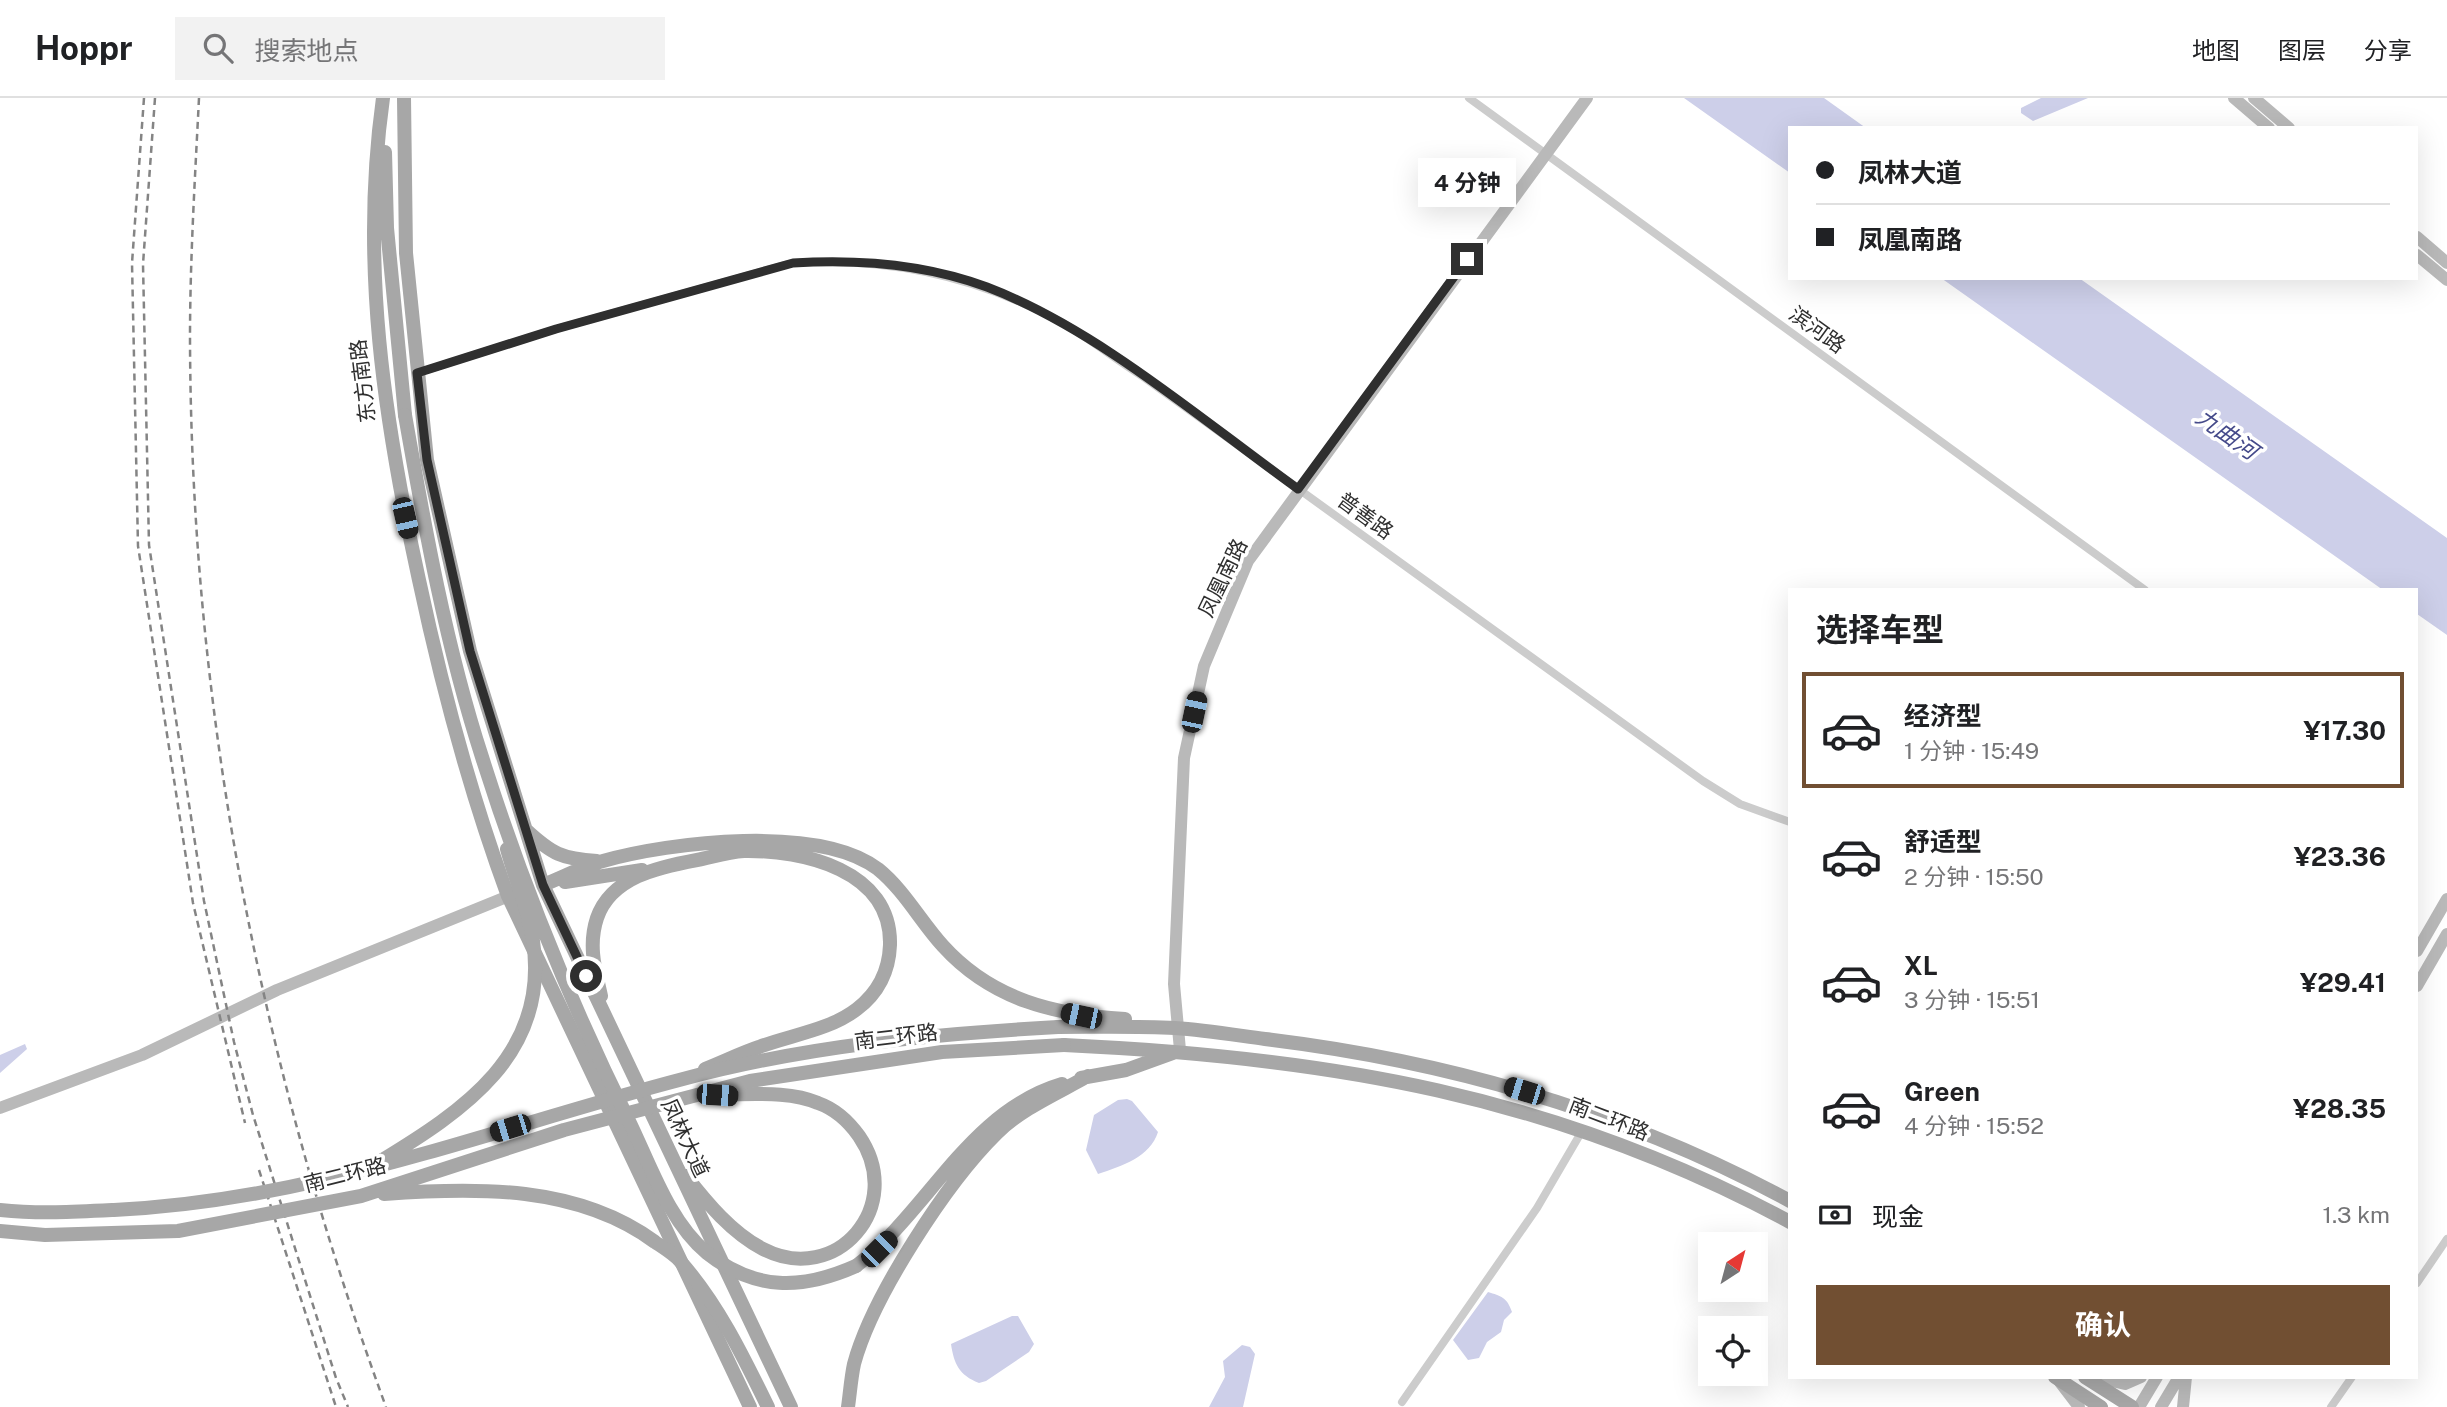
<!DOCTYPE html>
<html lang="zh">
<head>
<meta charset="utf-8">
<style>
	:root { --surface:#fff; --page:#f2f2f2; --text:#202124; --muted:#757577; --line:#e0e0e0; --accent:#714f32 }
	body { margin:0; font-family:"Public Sans","Noto Sans SC",sans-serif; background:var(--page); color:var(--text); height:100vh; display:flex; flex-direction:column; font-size:26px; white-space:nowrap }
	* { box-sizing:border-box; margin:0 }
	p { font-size:23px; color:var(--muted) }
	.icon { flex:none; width:38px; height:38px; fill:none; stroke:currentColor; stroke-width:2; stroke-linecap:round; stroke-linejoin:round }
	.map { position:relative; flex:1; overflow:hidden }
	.panel { position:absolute; left:1788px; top:490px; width:630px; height:791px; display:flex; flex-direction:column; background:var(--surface); border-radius:0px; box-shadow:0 7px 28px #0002 }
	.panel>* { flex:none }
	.hud { position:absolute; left:1788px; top:28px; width:630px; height:154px; border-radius:0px; box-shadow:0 7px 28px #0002; display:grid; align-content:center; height:154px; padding:0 28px; background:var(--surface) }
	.needle { width:46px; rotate:36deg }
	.controls { position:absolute; left:1698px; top:1134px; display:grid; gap:14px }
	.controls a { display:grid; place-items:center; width:70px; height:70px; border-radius:0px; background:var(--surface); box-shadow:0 7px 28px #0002; font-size:35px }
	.end { position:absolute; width:32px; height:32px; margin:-16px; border:9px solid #2f2f2f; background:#fff; box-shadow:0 0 0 4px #fff }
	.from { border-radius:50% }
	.bubble { position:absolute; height:49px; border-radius:0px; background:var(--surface); box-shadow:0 7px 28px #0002; font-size:23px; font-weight:700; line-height:49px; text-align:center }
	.car { position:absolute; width:21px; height:42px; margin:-21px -10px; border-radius:9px; box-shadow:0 0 5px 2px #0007; background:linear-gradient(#222 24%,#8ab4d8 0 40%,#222 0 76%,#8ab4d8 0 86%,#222 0) }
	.hud b { display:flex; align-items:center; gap:24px; height:66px; font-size:26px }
	.hud b+b { border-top:2px solid var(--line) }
	.hud i { width:18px; height:18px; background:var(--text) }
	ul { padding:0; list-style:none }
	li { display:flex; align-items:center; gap:21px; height:116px; margin:0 14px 10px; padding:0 14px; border:4px solid transparent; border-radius:0px }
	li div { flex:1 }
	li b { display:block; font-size:26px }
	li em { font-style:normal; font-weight:700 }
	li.selected { border-color:var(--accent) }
	li>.icon { width:63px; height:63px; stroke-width:1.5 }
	h2 { padding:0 28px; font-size:32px; line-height:84px }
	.pay { display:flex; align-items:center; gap:18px; height:77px; padding:0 28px; font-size:26px }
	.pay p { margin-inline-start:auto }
	.button { display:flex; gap:14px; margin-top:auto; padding:14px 28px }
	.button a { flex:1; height:80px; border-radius:0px; background:var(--accent); color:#fff; font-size:28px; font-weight:700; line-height:80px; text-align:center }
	header { display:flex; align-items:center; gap:42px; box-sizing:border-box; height:98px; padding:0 35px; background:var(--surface); border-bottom:2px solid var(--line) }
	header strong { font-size:33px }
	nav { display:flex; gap:38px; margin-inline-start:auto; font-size:24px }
	.search { width:490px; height:63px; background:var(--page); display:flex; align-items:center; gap:18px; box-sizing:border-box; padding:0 24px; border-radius:0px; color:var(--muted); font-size:26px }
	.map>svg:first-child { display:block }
</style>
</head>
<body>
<header>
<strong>Hoppr</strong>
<div class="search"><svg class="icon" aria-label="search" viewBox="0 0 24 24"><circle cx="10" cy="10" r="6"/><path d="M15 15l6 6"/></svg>搜索地点</div>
<nav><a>地图</a><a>图层</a><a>分享</a></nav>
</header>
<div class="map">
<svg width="2447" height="1309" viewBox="0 0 2447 1309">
	<rect width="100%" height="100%" fill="#fff"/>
	<path fill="#cdcfe9" d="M 1684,0 L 1824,0 L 1866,30 L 1790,30 L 1790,75 Z
		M 2041,0 L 2088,0 L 2033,23 L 2021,15 L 2021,10 Z
		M 1941,180 L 2079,180 L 2447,440 L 2447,537 L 2417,516 L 2417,492 L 2383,492 Z
		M 25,946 L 27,951 L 0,975 L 0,957 Z
		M 1127,1001 L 1132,1003 L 1158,1034 C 1150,1059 1122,1068 1098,1076 L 1086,1052 L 1094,1017 L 1118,1002 Z
		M 1488,1194 C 1501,1198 1507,1199 1512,1214 L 1504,1222 L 1501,1234 L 1487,1244 L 1479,1260 L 1468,1262 L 1453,1242 Z
		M 1012,1218 L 1018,1218 L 1034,1246 L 1029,1254 L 986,1283 L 979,1285 C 959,1277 954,1266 951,1246 Z
		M 1242,1247 L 1250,1249 L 1255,1256 L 1243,1309 L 1209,1309 L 1225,1279 L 1223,1263 Z"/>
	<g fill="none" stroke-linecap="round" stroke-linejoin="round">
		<path stroke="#ccc" stroke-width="8" d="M 1469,0 L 2145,492
			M 417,275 L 556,231 L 792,165 C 888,159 977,178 1061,224 C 1089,240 1115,261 1142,278 L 1703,683 L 1740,706 L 1790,724
			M 2417,1185 L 2447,1141
			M 1402,1304 L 1537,1110 L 1582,1033
			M 2331,1309 L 2352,1279"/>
		<path stroke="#b9b9b9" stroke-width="12" d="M 2234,0 L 2269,30
			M 2254,0 L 2289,30
			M 2417,139 L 2447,165
			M 2417,157 L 2447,182
			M 2417,853 L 2447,801
			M 2417,888 L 2447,836
			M 1180,952 L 1174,886 L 1184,660 L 1204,568 L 1248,463 L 1587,0
			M 0,1010 L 142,957 L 277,892 L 516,795
			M 2095,1279 L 2125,1286 L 2141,1279
			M 2060,1284 L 2079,1309
			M 2139,1309 L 2157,1279
			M 2161,1309 L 2179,1279
			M 2183,1309 L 2186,1279"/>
		<path stroke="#a7a7a7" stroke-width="14" d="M 383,0 C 360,164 384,322 419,482 C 442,590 470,695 508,798 L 750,1309
			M 404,0 L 406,155 L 427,362 L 470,553 L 543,787 L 791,1309
			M 385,54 L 387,130 L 405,317
			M 526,732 C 552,756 562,761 597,763
			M 565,784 L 642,772
			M 543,787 C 563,779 582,769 603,763 C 670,744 819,726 878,771 C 904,792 921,824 943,848 C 992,902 1055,917 1125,921
			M 601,898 C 595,871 588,847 597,820 C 611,779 659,769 697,762 C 712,759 728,754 744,753 C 803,752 892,772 890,847 C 889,873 878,895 857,911 C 830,932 791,937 759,949 C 741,955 723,964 705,971
			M 1058,929 C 1097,929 1136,928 1175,930 C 1205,932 1235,937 1265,941 C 1448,963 1627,1015 1790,1103
			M 1064,947 C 1327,959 1555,997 1790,1124
			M 1081,980 L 1126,972 L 1173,955
			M 686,1078 C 707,1105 732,1135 763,1151 C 836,1189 907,1108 859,1038 C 849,1024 835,1011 818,1005 C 785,991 742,998 707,996
			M 856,1168 C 929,1113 968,1014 1062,986
			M 2055,1279 L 2101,1309
			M 2085,1279 L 2132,1309
			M 848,1309 C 850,1295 851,1280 854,1266 C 872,1199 947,1084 997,1035 C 1021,1011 1058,995 1088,978"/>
		<path stroke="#848484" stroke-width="2.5" stroke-dasharray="7 5" stroke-linecap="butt" d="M 144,0 L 132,165 L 138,448 L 193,805 L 245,1025
			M 155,0 L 143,166 L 149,447 L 204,803 L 234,944 L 253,1017 L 336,1280 L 348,1309
			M 199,0 C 195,80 190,161 190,241 C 191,611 259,962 386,1309
			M 259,1072 L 336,1309"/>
		<path stroke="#a7a7a7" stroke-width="14" d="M 405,317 C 425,431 446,548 482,659 C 521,783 571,906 629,1023 C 650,1066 669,1124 707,1155 C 755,1193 802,1192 856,1168
			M 379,1064 C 463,1013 550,956 533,843 C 529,813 515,781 507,751
			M 384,1096 C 476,1089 578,1087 655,1144 C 664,1150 674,1156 680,1163 C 718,1206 743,1258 768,1309
			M 0,1112 C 38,1116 75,1114 114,1112 C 314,1103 491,1031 683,981 C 806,948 931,936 1058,929
			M 0,1133 L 45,1137 L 178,1133 L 361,1098 L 564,1032 L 750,983 L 942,954 L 1064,947"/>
	</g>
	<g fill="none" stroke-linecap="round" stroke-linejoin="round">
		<path stroke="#2f2f2f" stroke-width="9" d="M 586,878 L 543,787 L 470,553 L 427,362 L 417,275 L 556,231 L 793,165 C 857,161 925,166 987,189 C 1097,231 1202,322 1298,391 L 1467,161"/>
	</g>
	<g text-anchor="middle" stroke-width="7" stroke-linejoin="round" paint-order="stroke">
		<g font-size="21" fill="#2f2f2f" stroke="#fff">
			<text transform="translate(1817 232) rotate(36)" y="7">滨河路</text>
			<text transform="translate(363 283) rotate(-97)" y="7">东方南路</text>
			<text transform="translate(1365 418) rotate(36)" y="7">普善路</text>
			<text transform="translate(1223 480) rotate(-64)" y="7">凤凰南路</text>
			<text transform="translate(896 939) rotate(-7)" y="7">南二环路</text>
			<text transform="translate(1609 1021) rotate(21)" y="7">南二环路</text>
			<text transform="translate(685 1040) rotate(65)" y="7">凤林大道</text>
			<text transform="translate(345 1077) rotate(-14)" y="7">南二环路</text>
		</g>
		<g font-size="23" font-style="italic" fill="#454a8a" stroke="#fff">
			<text transform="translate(2227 336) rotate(35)" y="8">九曲河</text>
		</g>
	</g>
</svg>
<div class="controls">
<a><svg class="needle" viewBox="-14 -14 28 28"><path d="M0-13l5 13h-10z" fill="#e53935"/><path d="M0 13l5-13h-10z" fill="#757577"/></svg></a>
<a><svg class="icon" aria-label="locate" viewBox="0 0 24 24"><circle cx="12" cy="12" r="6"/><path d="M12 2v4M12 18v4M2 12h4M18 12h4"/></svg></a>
</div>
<i class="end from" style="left:586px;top:878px"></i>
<i class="end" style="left:1467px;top:161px"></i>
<div class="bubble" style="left:1418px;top:60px;width:98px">4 分钟</div>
<i class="car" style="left:405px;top:420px;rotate:167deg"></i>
<i class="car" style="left:1194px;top:614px;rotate:12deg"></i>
<i class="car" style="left:1081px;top:918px;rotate:282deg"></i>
<i class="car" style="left:1524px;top:993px;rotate:287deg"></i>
<i class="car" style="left:717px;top:997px;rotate:94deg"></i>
<i class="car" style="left:510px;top:1030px;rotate:253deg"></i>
<i class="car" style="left:879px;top:1151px;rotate:45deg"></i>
<div class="hud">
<b><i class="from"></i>凤林大道</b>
<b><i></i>凤凰南路</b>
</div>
<section class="panel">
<h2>选择车型</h2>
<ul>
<li class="selected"><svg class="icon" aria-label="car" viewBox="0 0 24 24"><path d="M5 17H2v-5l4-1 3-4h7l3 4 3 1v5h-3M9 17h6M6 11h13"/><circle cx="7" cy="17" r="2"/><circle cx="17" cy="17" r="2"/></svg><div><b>经济型</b><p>1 分钟 · 15:49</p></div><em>¥17.30</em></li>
<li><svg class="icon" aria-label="car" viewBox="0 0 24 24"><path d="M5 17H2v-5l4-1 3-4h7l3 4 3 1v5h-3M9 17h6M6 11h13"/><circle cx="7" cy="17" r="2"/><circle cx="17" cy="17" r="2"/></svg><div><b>舒适型</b><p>2 分钟 · 15:50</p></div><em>¥23.36</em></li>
<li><svg class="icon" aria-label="car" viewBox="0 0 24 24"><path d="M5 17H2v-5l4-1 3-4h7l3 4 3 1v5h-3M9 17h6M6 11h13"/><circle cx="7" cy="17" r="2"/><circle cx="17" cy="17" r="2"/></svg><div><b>XL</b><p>3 分钟 · 15:51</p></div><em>¥29.41</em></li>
<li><svg class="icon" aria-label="car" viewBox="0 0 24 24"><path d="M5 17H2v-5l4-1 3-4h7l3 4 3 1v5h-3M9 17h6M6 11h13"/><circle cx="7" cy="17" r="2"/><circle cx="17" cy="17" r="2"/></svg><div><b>Green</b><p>4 分钟 · 15:52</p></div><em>¥28.35</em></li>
</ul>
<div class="pay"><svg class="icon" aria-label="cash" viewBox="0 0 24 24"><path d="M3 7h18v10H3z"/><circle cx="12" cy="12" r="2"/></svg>现金<p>1.3 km</p></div>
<div class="button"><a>确认</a></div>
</section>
</div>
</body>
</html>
